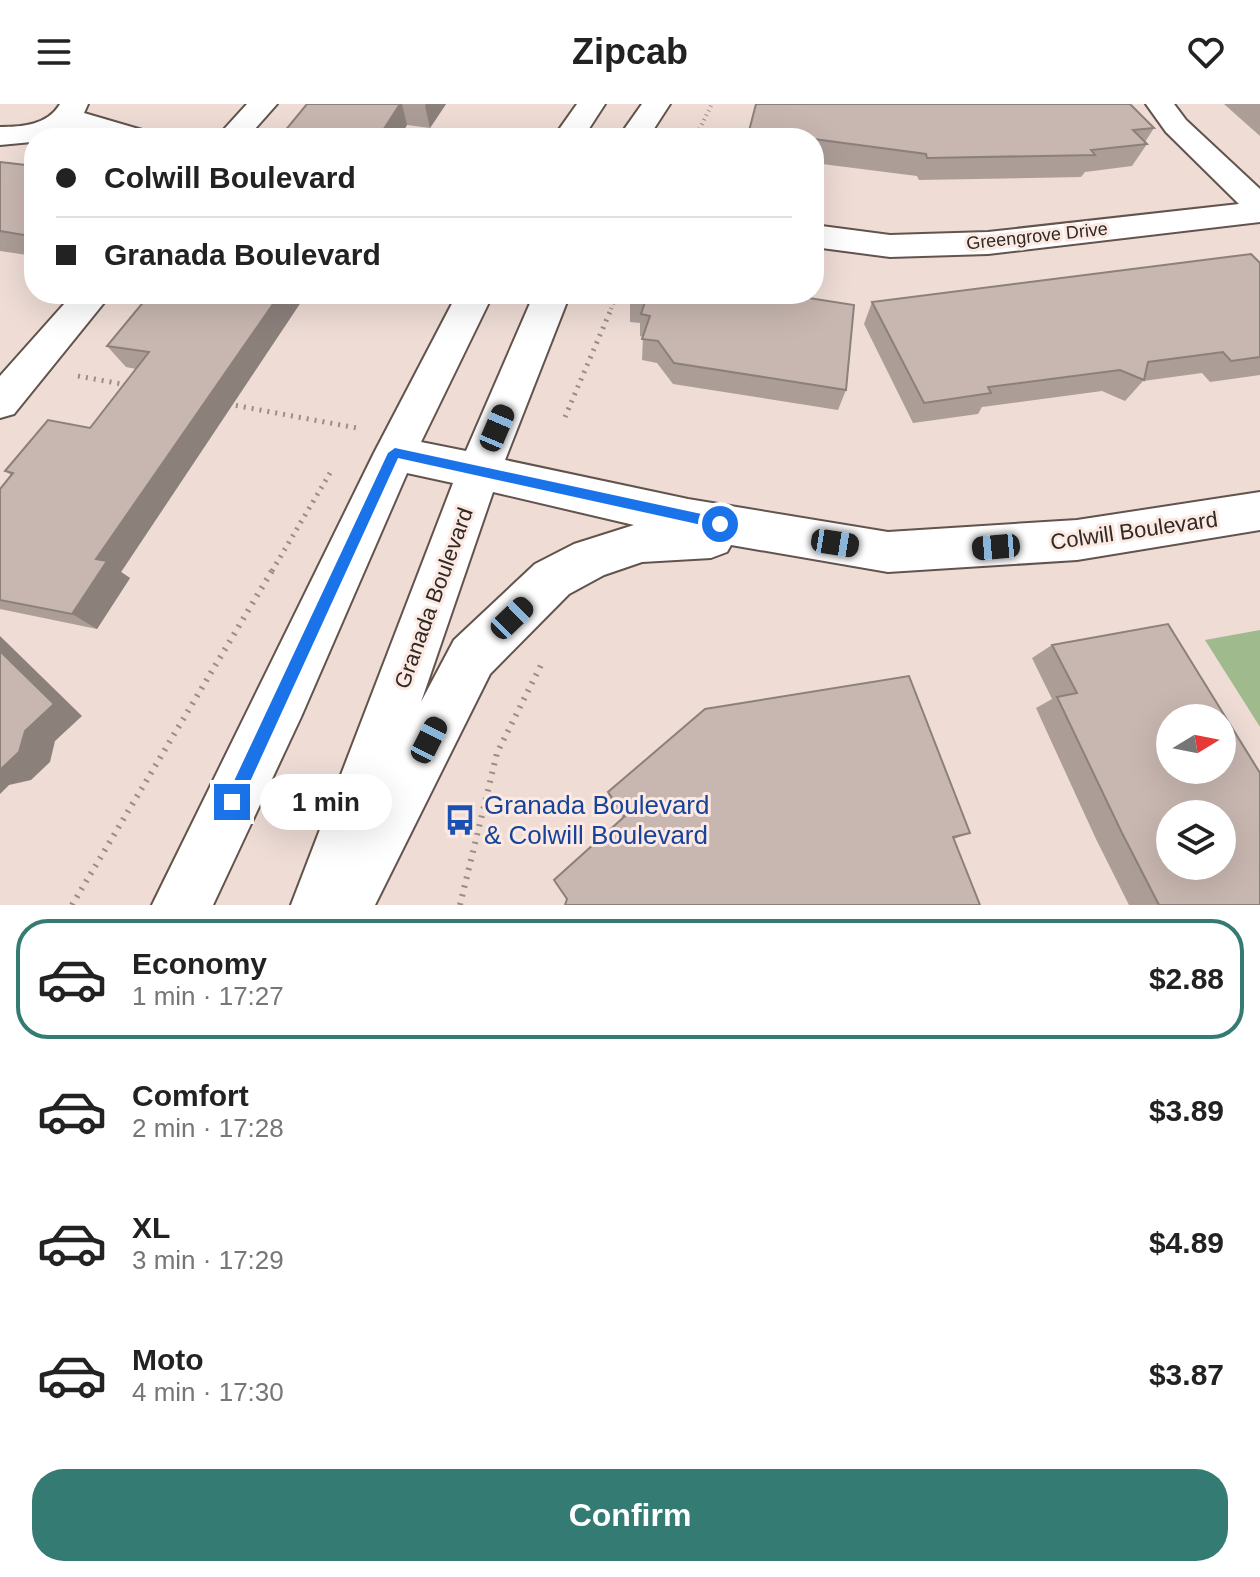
<!DOCTYPE html>
<html lang="en">
<head>
<meta charset="utf-8">
<style>
	:root { --surface:#fff; --page:#f6f6f6; --text:#222; --muted:#767676; --line:#e0e0e0; --accent:#347b73 }
	body { margin:0; font-family:Arial,sans-serif; background:var(--page); color:var(--text); height:100vh; display:flex; flex-direction:column; font-size:30px; white-space:nowrap }
	* { box-sizing:border-box; margin:0 }
	p { font-size:26px; color:var(--muted) }
	.icon { flex:none; width:44px; height:44px; fill:none; stroke:currentColor; stroke-width:2; stroke-linecap:round; stroke-linejoin:round }
	.map { position:relative; height:801px; overflow:hidden }
	.side { display:flex; flex-direction:column; background:var(--surface); flex:1 }
	.side>* { flex:none }
	.banner { position:absolute; left:24px; top:24px; width:800px; height:176px; border-radius:32px; box-shadow:0 8px 32px #0002; display:grid; align-content:center; height:176px; padding:0 32px; background:var(--surface) }
	.needle { width:52px; rotate:80deg }
	.fabs { position:absolute; left:1156px; top:600px; display:grid; gap:16px }
	.fabs a { display:grid; place-items:center; width:80px; height:80px; border-radius:50%; background:var(--surface); box-shadow:0 8px 32px #0002; font-size:40px }
	.end { position:absolute; width:36px; height:36px; margin:-18px; border:10px solid #1a73e8; background:#fff; box-shadow:0 0 0 4px #fff }
	.from { border-radius:50% }
	.bubble { position:absolute; height:56px; border-radius:28px; background:var(--surface); box-shadow:0 8px 32px #0002; font-size:26px; font-weight:600; line-height:56px; text-align:center }
	.car { position:absolute; width:24px; height:48px; margin:-24px -12px; border-radius:10px; box-shadow:0 0 6px 2px #0007; background:linear-gradient(#222 24%,#8ab4d8 0 40%,#222 0 76%,#8ab4d8 0 86%,#222 0) }
	.banner b { display:flex; align-items:center; gap:28px; height:76px; font-size:30px }
	.banner b+b { border-top:2px solid var(--line) }
	.banner i { width:20px; height:20px; background:var(--text) }
	ul { padding:14px 0 0; list-style:none }
	li { display:flex; align-items:center; gap:24px; height:120px; margin:0 16px 12px; padding:0 16px; border:4px solid transparent; border-radius:32px }
	li div { flex:1 }
	li b { display:block; font-size:30px }
	li em { font-style:normal; font-weight:600 }
	li.active { border-color:var(--accent) }
	li>.icon { width:72px; height:72px; stroke-width:1.5 }
	.primary-button { display:flex; gap:16px; margin-top:auto; padding:16px 32px }
	.primary-button a { flex:1; height:92px; border-radius:32px; background:var(--accent); color:#fff; font-size:32px; font-weight:600; line-height:92px; text-align:center }
	header { display:flex; justify-content:space-between; align-items:center; height:104px; padding:0 32px; background:var(--surface); font-size:36px; font-weight:600 }
	.map>svg:first-child { display:block }
</style>
</head>
<body>
<header><svg class="icon" aria-label="menu" viewBox="0 0 24 24"><path d="M4 6h16M4 12h16M4 18h16"/></svg>Zipcab<svg class="icon" aria-label="heart" viewBox="0 0 24 24"><path d="M12 20l-8-8c-3-5 5-10 8-4 3-6 11-1 8 4z"/></svg></header>
<div class="map">
<svg width="1260" height="801" viewBox="0 0 1260 801">
	<rect width="100%" height="100%" fill="#eedcd5"/>
	<path fill="#9fba8d" d="M 1260,526 L 1260,623 L 1205,536 Z"/>
	<g fill="none" stroke-linecap="round" stroke-linejoin="round">
		<defs>
			<path id="street" d="M 60,0 L 88,0 L 84,9 L 149,28 L 154,34 L 107,34 L 71,24 L 53,33 L 34,34 L 32,38 L 0,41 L 0,23 C 22,23 48,21 60,0 Z
				M 247,0 L 277,0 L 247,34 L 216,34 Z
				M 1146,0 L 1174,0 L 1186,16 L 1260,85 L 1260,118 L 988,150 L 890,153 L 814,143 L 814,121 L 890,131 L 988,128 L 1239,100 L 1166,28 Z
				M 73,190 L 111,190 L 14,310 L 0,314 L 0,272 Z"/>
			<path id="secondary" d="M 577,0 L 605,0 L 583,34 L 553,34 Z
				M 642,0 L 670,0 L 648,34 L 618,34 Z
				M 457,190 L 493,190 L 421,338 L 466,347 L 534,190 L 570,190 L 505,356 L 688,395 L 888,428 L 1077,416 L 1260,388 L 1260,426 L 1077,456 L 888,468 L 731,441 L 727,448 L 711,454 L 642,458 L 604,471 L 569,490 L 490,570 L 375,801 L 291,801 L 453,379 L 407,369 L 301,613 L 213,801 L 152,801 L 374,349 ZM 493,388 L 634,421 L 574,440 L 535,460 L 454,536 L 421,598 Z"/>
		</defs>
		<use href="#street" stroke="#62544d" stroke-width="4"/>
		<use href="#secondary" stroke="#62544d" stroke-width="4"/>
		<path stroke="#9a8d88" stroke-width="4" stroke-dasharray="1 4" stroke-linecap="butt" d="M 695,34 L 712,0
			M 611,205 L 617,190"/>
		<path stroke="#9a8d88" stroke-width="5" stroke-dasharray="2 6" stroke-linecap="butt" d="M 78,272 L 127,281
			M 228,300 L 357,324
			M 565,313 L 612,203
			M 272,467 L 330,369"/>
		<path stroke="#9a8d88" stroke-width="6" stroke-dasharray="2 7" stroke-linecap="butt" d="M 72,801 L 273,465
			M 460,801 L 497,649 L 543,557"/>
		<use href="#street" fill="#fff" fill-rule="evenodd"/>
		<use href="#secondary" fill="#fff" fill-rule="evenodd"/>
	</g>
	<path fill="#ac9d97" d="M 307,0 L 446,0 L 430,24 L 407,21 L 399,34 L 279,34 Z
		M 1224,0 L 1260,0 L 1260,32 Z
		M 1154,24 L 1145,38 L 1147,40 L 1132,62 L 1085,68 L 1081,73 L 919,76 L 917,72 L 814,59 L 814,34 L 748,34 L 749,27 Z
		M 0,58 L 34,62 L 34,152 L 0,147 Z
		M 1260,159 L 1260,271 L 1210,278 L 1202,269 L 1143,277 L 1125,297 L 1102,287 L 982,303 L 978,310 L 913,319 L 864,220 L 872,198 Z
		M 150,190 L 313,190 L 308,199 L 301,198 L 121,468 L 130,474 L 97,525 L 0,505 L 0,385 L 11,371 L 5,367 L 90,324 L 136,265 L 126,263 L 107,242 Z
		M 632,190 L 846,286 L 838,306 L 673,280 L 657,259 L 642,256 L 643,233 L 640,232 L 640,219 L 630,218 L 630,196 Z
		M 1052,541 L 1260,801 L 1129,801 L 1096,735 L 1036,604 L 1052,595 L 1032,554 Z
		M 608,688 L 970,729 L 954,735 L 623,714 L 609,696 Z"/>
	<path fill="#8c807b" d="M 400,0 L 402,0 L 407,21 L 399,34 L 378,34 Z
		M 426,0 L 446,0 L 430,24 L 425,2 Z
		M 280,190 L 297,190 L 301,198 L 121,468 L 130,474 L 97,525 L 72,510 L 96,455 Z
		M 303,190 L 313,190 L 308,199 Z
		M 0,532 L 82,612 L 55,637 L 50,658 L 31,676 L 9,681 L 0,690 L 0,666 L 25,627 L 0,547 Z"/>
	<path fill="#c8b7b0" stroke="#8c807b" stroke-width="2" fill-rule="evenodd" d="M 307,0 L 400,0 L 378,34 L 279,34 Z
		M 756,0 L 1130,0 L 1154,24 L 1133,26 L 1147,40 L 1091,46 L 1095,51 L 927,54 L 926,50 L 814,35 L 814,34 L 803,34 L 749,27 Z
		M 0,58 L 34,62 L 34,128 L 30,132 L 0,127 Z
		M 1251,150 L 1260,159 L 1260,253 L 1231,257 L 1223,248 L 1148,258 L 1144,276 L 1120,266 L 988,283 L 991,289 L 924,299 L 872,198 Z
		M 150,190 L 280,190 L 96,455 L 107,457 L 72,510 L 0,496 L 0,385 L 13,369 L 5,367 L 48,316 L 90,324 L 149,248 L 107,242 Z
		M 632,190 L 783,190 L 854,201 L 846,286 L 674,259 L 658,237 L 642,235 L 650,212 L 641,210 L 645,198 L 630,196 Z
		M 1168,520 L 1260,669 L 1260,801 L 1159,801 L 1122,729 L 1057,593 L 1077,589 L 1052,541 ZM 1170,614 L 1222,614 L 1222,666 L 1170,666 ZM 1170,710 L 1222,710 L 1222,762 L 1170,762 Z
		M 0,547 L 54,600 L 25,627 L 19,648 L 0,666 Z
		M 909,572 L 970,729 L 953,733 L 980,801 L 565,801 L 567,795 L 554,776 L 625,712 L 608,688 L 705,605 Z"/>
	<path fill="#1a73e8" d="M 395,344 L 720,414 L 726,420 L 720,425 L 398,354 L 238,704 L 227,704 L 227,692 L 388,349 Z"/>
	<defs>
		<symbol id="bus-bare" viewBox="-9 -9 18 18"><path d="M-5-6H5V4H4V6H2V4H-2V6H-4V4H-5ZM-3.5-4V0h7V-4ZM-3.5 1.2v1.5H-2V1.2ZM2 1.2v1.5H3.5V1.2Z" fill="#1a4fb4" stroke="#fbe9e2" stroke-width="2.5" paint-order="stroke"/></symbol>
	</defs>
	<g fill-rule="evenodd">
		<use href="#bus-bare" x="438" y="694" width="44" height="44"/>
	</g>
	<g text-anchor="middle" stroke-width="6" stroke-linejoin="round" paint-order="stroke">
		<g font-size="18" fill="#302926" stroke="#fbe9e2">
			<text transform="translate(1037 132) rotate(-6)" y="6">Greengrove Drive</text>
		</g>
		<g font-size="22" fill="#302926" stroke="#fbe9e2">
			<text transform="translate(1134 426) rotate(-8)" y="8">Colwill Boulevard</text>
			<text transform="translate(433 494) rotate(-70)" y="8">Granada Boulevard</text>
		</g>
		<g font-size="26" fill="#164399" stroke="#fbe9e2" text-anchor="start">
			<text x="484" y="710">Granada Boulevard<tspan x="484" dy="30">&amp; Colwill Boulevard</tspan></text>
		</g>
	</g>
</svg>
<div class="fabs">
<a><svg class="needle" viewBox="-14 -14 28 28"><path d="M0-13l5 13h-10z" fill="#e53935"/><path d="M0 13l5-13h-10z" fill="#767676"/></svg></a>
<a><svg class="icon" aria-label="layers" viewBox="0 0 24 24"><path d="M12 4l9 5-9 5-9-5zM3 14l9 5 9-5"/></svg></a>
</div>
<i class="end from" style="left:720px;top:420px"></i>
<i class="end" style="left:232px;top:698px"></i>
<div class="bubble" style="left:260px;top:670px;width:132px">1 min</div>
<i class="car" style="left:497px;top:324px;rotate:23deg"></i>
<i class="car" style="left:835px;top:439px;rotate:99deg"></i>
<i class="car" style="left:996px;top:443px;rotate:265deg"></i>
<i class="car" style="left:512px;top:514px;rotate:46deg"></i>
<i class="car" style="left:429px;top:636px;rotate:27deg"></i>
<div class="banner">
<b><i class="from"></i>Colwill Boulevard</b>
<b><i></i>Granada Boulevard</b>
</div>
</div>
<section class="side">
<ul>
<li class="active"><svg class="icon" aria-label="car" viewBox="0 0 24 24"><path d="M5 17H2v-5l4-1 3-4h7l3 4 3 1v5h-3M9 17h6M6 11h13"/><circle cx="7" cy="17" r="2"/><circle cx="17" cy="17" r="2"/></svg><div><b>Economy</b><p>1 min · 17:27</p></div><em>$2.88</em></li>
<li><svg class="icon" aria-label="car" viewBox="0 0 24 24"><path d="M5 17H2v-5l4-1 3-4h7l3 4 3 1v5h-3M9 17h6M6 11h13"/><circle cx="7" cy="17" r="2"/><circle cx="17" cy="17" r="2"/></svg><div><b>Comfort</b><p>2 min · 17:28</p></div><em>$3.89</em></li>
<li><svg class="icon" aria-label="car" viewBox="0 0 24 24"><path d="M5 17H2v-5l4-1 3-4h7l3 4 3 1v5h-3M9 17h6M6 11h13"/><circle cx="7" cy="17" r="2"/><circle cx="17" cy="17" r="2"/></svg><div><b>XL</b><p>3 min · 17:29</p></div><em>$4.89</em></li>
<li><svg class="icon" aria-label="car" viewBox="0 0 24 24"><path d="M5 17H2v-5l4-1 3-4h7l3 4 3 1v5h-3M9 17h6M6 11h13"/><circle cx="7" cy="17" r="2"/><circle cx="17" cy="17" r="2"/></svg><div><b>Moto</b><p>4 min · 17:30</p></div><em>$3.87</em></li>
</ul>
<div class="primary-button"><a>Confirm</a></div>
</section>
</body>
</html>
